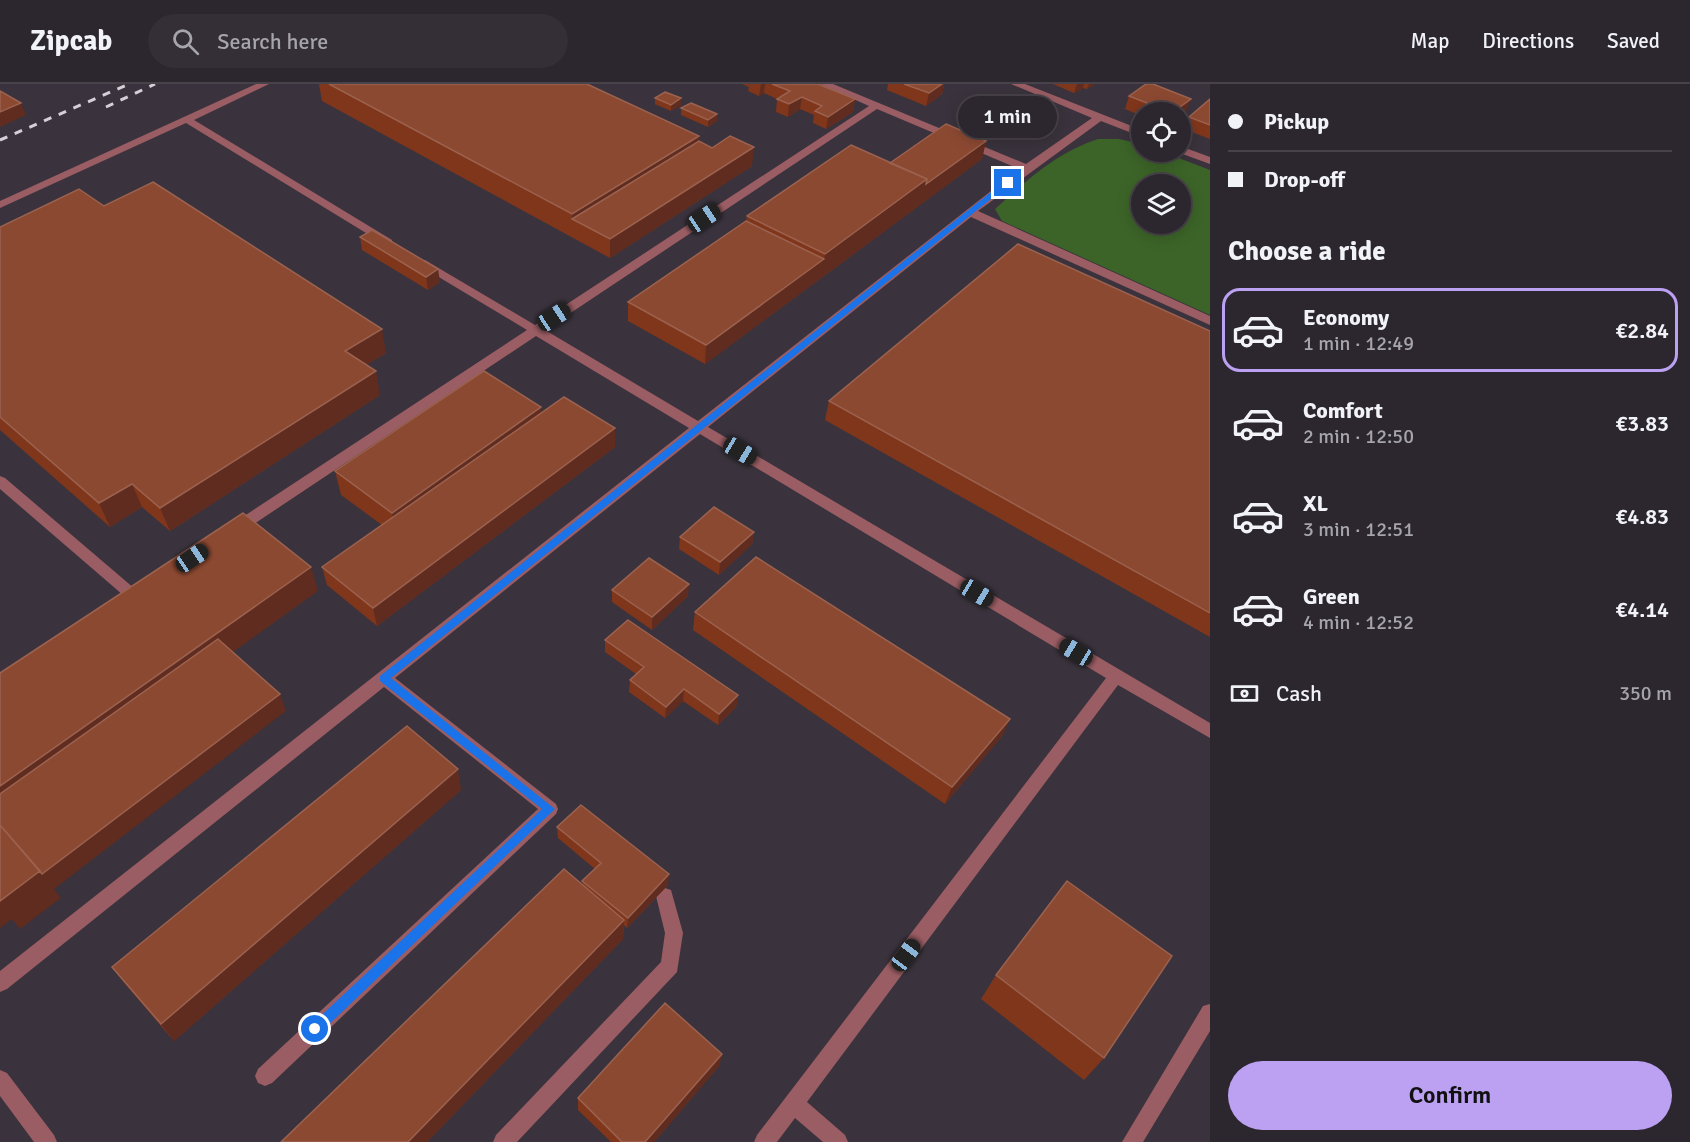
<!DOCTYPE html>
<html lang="en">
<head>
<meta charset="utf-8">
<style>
	:root { --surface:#2c262e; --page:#342e36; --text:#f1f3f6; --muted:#a6a5aa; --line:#48434a; --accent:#bca0f2 }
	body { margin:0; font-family:Signika,sans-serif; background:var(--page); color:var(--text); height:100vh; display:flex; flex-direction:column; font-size:22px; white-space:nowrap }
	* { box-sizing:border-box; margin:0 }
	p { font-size:20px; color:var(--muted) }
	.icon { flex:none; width:33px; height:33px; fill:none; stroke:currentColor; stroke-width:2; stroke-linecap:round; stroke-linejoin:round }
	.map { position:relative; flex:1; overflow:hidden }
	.panel { display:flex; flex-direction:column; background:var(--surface); width:480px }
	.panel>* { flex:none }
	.guide { display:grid; align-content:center; height:132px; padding:0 18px; background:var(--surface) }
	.buttons { position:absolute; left:1131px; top:18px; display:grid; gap:12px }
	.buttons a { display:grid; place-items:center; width:60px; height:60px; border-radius:50%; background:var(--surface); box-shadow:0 3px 15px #0003,0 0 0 2px var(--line); font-size:30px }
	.end { position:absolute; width:27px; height:27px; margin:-14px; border:8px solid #1a73e8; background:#fff; box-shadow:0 0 0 3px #fff }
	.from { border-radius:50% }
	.bubble { position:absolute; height:42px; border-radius:21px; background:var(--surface); box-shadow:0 3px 15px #0003,0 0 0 2px var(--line); font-size:20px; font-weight:600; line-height:42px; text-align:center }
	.car { position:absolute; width:18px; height:36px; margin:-18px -9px; border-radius:8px; box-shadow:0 0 4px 2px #0007; background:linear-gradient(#222 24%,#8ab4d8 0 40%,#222 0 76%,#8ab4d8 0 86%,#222 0) }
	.guide b { display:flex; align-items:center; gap:21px; height:57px; font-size:22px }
	.guide b+b { border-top:2px solid var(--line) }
	.guide i { width:15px; height:15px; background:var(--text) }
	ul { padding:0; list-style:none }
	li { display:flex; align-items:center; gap:18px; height:84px; margin:0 12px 9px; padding:0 6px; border:3px solid transparent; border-radius:18px }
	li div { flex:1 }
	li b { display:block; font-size:22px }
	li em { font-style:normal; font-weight:600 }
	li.current { border-color:var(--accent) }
	li>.icon { width:54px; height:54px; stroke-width:1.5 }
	h2 { padding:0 18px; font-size:27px; line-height:72px }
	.pay { display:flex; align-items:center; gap:15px; height:66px; padding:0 18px; font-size:22px }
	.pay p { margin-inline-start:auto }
	.cta { display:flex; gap:12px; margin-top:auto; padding:12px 18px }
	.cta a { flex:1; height:69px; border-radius:36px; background:var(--accent); color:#111; font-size:24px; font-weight:600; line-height:69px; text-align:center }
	header { display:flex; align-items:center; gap:36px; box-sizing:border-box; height:84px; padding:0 30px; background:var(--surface); border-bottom:2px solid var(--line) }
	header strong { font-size:28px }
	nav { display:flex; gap:33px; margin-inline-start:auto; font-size:21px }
	.search { width:420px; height:54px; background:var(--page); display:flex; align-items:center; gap:15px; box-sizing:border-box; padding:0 21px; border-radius:33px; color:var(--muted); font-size:22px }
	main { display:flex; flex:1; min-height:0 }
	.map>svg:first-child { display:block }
</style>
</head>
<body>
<header>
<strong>Zipcab</strong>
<div class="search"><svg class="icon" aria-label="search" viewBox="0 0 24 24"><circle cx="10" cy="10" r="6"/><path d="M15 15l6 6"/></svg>Search here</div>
<nav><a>Map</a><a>Directions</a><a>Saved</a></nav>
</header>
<main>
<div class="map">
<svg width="1210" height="1058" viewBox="0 0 1210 1058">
	<rect width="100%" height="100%" fill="#3a333d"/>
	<path fill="#3c6428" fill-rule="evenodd" d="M 1098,55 L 1119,55 L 1141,60 L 1142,68 L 1163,68 L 1210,86 L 1210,231 L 1002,137 L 995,125 C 1026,97 1057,68 1098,55 ZM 1142,100 L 1180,100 L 1180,140 L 1142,140 Z"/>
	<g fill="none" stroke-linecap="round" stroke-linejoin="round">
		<path fill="#9a5d63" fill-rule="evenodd" d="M 256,0 L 269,0 L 194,36 L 392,156 L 392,160 L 384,160 L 186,39 L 0,124 L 0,117 Z
			M 820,0 L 833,0 L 1026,80 L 1092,34 L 1011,0 L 1025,0 L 1142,46 L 1142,53 L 1101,37 L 978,127 L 1210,232 L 1210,241 L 971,133 L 708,343 L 1210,639 L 1210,654 L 1118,601 L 807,1018 L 845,1051 L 848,1058 L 823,1058 L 795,1034 L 777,1058 L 754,1058 L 757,1051 L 1106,594 L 700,350 L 395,594 L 556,720 L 558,725 L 556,730 L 272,999 L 265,1002 L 258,999 L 255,992 L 258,985 L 538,725 L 384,603 L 7,905 L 0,908 L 0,887 L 689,344 L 536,252 L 239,450 L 229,450 L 227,446 L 229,442 L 527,246 L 417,180 L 417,176 L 425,176 L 535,241 L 869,22 ZM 877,25 L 1019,85 L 698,337 L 545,246 Z
			M 1180,62 L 1210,73 L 1210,80 L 1177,68 L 1180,68 Z
			M 0,392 L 5,394 L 135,505 L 142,502 L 147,504 L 149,508 L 147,512 L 135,519 L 130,517 L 0,405 Z
			M 665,804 L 671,806 L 683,849 L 677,888 L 517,1058 L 493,1058 L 496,1051 L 661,878 L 665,849 L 656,812 L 659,806 Z
			M 1210,920 L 1210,947 L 1143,1058 L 1122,1058 L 1203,922 Z
			M 0,986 L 7,989 L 54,1051 L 57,1058 L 34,1058 L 0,1012 Z"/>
		<path stroke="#d5d0d7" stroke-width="3" stroke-dasharray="8 8" stroke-linecap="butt" d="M 106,23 L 155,0
			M 0,56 L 129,0"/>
	</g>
	<path fill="#80361b" d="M 319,0 L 587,0 L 699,57 L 752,82 L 610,174 L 322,17 Z
		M 742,0 L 818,0 L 855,15 L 853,28 L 826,45 L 813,39 L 814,31 L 800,25 L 788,33 L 776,28 L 777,15 L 764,9 L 759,12 L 748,7 L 749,3 Z
		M 888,0 L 944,0 L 942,10 L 926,22 L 887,6 Z
		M 1053,0 L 1095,0 L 1087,5 L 1083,4 L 1074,9 Z
		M 1129,12 L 1186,27 L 1180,32 L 1180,28 L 1142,28 L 1142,32 L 1125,25 Z
		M 655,14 L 681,21 L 671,27 L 655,20 Z
		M 1210,15 L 1210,55 L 1184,45 L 1189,33 Z
		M 681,24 L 717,37 L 708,43 L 681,31 Z
		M 986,57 L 982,75 L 705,280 L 628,237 L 628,218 L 746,137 L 747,132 L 890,79 Z
		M 104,122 L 386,269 L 366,281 L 380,311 L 170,447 L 142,423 L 110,443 L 0,346 L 0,143 Z
		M 360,153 L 440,198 L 428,206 L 362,166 Z
		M 1210,247 L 1210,553 L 825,336 L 829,317 Z
		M 541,329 L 615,344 L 615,363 L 377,542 L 327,501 L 322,483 L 382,441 L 341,411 L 335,387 Z
		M 754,448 L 752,460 L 719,491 L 679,465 L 680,453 Z
		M 612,506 L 688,512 L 652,546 L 612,518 Z
		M 695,528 L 1010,635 L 1002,652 L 945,720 L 693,546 Z
		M 605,556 L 738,611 L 736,623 L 718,641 L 683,617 L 665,634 L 629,608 L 630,596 L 636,590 L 605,568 Z
		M 461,706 L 174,957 L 126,901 L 112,883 Z
		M 557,743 L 668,801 L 627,844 L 624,841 L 623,855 L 427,1058 L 281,1058 L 583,801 L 582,797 L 595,785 L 558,754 Z
		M 996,891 L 1104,974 L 1084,996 L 981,915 Z
		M 722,970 L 719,982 L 654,1058 L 611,1058 L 578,1026 L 578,1014 Z"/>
	<path fill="#5f2c1f" d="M 761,0 L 765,0 L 764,9 L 759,12 Z
		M 942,0 L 944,0 L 942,10 L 926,22 L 929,9 Z
		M 1077,0 L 1084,0 L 1083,4 L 1074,9 Z
		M 1089,0 L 1095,0 L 1087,5 Z
		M 802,13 L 800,25 L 788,33 L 789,20 Z
		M 681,14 L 681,21 L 671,27 L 671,21 Z
		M 855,15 L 853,28 L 826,45 L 828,33 Z
		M 1191,15 L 1186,27 L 1180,32 L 1180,28 L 1173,28 Z
		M 21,19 L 26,31 L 0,43 L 0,28 Z
		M 717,30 L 717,37 L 708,43 L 708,36 Z
		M 699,52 L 698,76 L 572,135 L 572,130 Z
		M 986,57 L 982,75 L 705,280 L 706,261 L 824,175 L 825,170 L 927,95 Z
		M 754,63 L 752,82 L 610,174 L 610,155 Z
		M 438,185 L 440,198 L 428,206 L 426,193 Z
		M 382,245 L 386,269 L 350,291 L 345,267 Z
		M 376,287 L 380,311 L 170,447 L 160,424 Z
		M 541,323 L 542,347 L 397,452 L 392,429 Z
		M 615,344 L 615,363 L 377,542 L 373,524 Z
		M 132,400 L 142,423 L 110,443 L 99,419 Z
		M 754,448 L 752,460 L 719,491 L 720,478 Z
		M 311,483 L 318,507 L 0,735 L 0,702 Z
		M 689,500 L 688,512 L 652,546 L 652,533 Z
		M 684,605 L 683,617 L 665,634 L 666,623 Z
		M 280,610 L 286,627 L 54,805 L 61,814 L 20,845 L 12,835 L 0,844 L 0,817 Z
		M 738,611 L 736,623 L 718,641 L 719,630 Z
		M 1010,635 L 1002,652 L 945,720 L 952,703 Z
		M 458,685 L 461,706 L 174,957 L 161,940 Z
		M 669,790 L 668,801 L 627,844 L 628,834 Z
		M 624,836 L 623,855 L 427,1058 L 408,1058 Z
		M 722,970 L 719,982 L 654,1058 L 645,1058 Z"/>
	<path fill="#8c4932" stroke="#9b624f" stroke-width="1.5" d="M 329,0 L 587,0 L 699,52 L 572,130 Z
		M 772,0 L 818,0 L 855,15 L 828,33 L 815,27 L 822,22 L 802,13 L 789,20 L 777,15 L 790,7 Z
		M 904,0 L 942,0 L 929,9 Z
		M 1146,0 L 1153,0 L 1191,15 L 1173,28 L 1170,28 L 1129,12 Z
		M 0,7 L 21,19 L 0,28 Z
		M 665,8 L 681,14 L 671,21 L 655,14 Z
		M 1210,15 L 1210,41 L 1189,33 Z
		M 691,19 L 717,30 L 708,36 L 681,24 Z
		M 946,40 L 986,57 L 926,100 L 927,95 L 890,79 Z
		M 730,52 L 754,63 L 610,155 L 572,135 L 699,57 L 712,64 Z
		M 851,61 L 927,95 L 825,170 L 747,132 Z
		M 153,98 L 382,245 L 345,267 L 376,287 L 160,424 L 132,400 L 99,419 L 0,333 L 0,143 L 79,105 L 104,122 Z
		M 746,137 L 824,175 L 706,261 L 628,218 Z
		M 372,146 L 438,185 L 426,193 L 360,153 Z
		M 1018,160 L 1210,247 L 1210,529 L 829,317 Z
		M 484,287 L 541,323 L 392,429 L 335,387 Z
		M 564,313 L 615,344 L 373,524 L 322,483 Z
		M 714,423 L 754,448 L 720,478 L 680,453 Z
		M 243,429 L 311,483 L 0,702 L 0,589 Z
		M 756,473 L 1010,635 L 952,703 L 695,528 Z
		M 649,474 L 689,500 L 652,533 L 612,506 Z
		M 628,536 L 738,611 L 719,630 L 684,605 L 666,623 L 630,596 L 644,583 L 605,556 Z
		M 218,555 L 280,610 L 42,790 L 0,741 L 0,710 Z
		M 407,642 L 458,685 L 161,940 L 112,883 Z
		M 581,721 L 669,790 L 628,834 L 582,797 L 601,779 L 557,743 Z
		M 0,741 L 40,787 L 0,817 Z
		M 564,785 L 624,836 L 408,1058 L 281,1058 Z
		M 1067,797 L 1172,872 L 1104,974 L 996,891 Z
		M 665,919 L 722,970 L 645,1058 L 622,1058 L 578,1014 Z"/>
	<path fill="#1a73e8" d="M 1005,97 L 1011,99 L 391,594 L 555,725 L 320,949 L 315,951 L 311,949 L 309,945 L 311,941 L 542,725 L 380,597 L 380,592 Z"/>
</svg>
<div class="buttons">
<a><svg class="icon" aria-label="locate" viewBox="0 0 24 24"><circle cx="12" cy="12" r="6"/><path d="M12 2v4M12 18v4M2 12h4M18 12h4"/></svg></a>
<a><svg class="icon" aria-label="layers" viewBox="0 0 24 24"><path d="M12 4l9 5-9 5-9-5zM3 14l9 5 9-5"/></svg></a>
</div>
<i class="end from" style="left:315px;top:945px"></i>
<i class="end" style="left:1008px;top:99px"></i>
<div class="bubble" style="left:958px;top:12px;width:99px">1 min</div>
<i class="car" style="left:704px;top:134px;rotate:56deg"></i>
<i class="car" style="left:554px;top:233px;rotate:57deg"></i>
<i class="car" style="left:740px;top:367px;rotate:121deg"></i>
<i class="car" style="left:192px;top:474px;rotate:56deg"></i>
<i class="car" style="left:977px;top:509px;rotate:121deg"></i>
<i class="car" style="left:1076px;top:568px;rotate:301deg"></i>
<i class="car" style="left:906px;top:871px;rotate:37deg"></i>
</div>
<section class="panel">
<div class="guide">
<b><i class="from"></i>Pickup</b>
<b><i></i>Drop-off</b>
</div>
<h2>Choose a ride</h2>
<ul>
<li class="current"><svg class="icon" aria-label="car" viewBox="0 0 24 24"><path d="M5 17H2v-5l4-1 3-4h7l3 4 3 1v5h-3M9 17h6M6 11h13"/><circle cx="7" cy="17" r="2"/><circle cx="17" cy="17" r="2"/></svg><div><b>Economy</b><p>1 min · 12:49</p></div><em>€2.84</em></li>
<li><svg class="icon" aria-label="car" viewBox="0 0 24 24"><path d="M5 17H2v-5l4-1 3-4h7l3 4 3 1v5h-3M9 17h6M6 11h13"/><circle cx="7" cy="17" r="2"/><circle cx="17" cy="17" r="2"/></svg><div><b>Comfort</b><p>2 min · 12:50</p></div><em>€3.83</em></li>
<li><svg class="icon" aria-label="car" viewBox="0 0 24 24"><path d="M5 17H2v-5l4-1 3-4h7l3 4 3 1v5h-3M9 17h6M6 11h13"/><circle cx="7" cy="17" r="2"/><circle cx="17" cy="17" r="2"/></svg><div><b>XL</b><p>3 min · 12:51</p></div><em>€4.83</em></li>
<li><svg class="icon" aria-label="car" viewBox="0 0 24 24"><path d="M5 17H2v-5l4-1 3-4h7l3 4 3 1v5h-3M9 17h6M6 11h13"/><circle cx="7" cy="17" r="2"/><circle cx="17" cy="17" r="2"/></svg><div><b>Green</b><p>4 min · 12:52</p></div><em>€4.14</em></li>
</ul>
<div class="pay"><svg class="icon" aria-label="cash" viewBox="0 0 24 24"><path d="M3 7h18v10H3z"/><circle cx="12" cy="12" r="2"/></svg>Cash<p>350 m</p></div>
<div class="cta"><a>Confirm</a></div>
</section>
</main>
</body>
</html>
